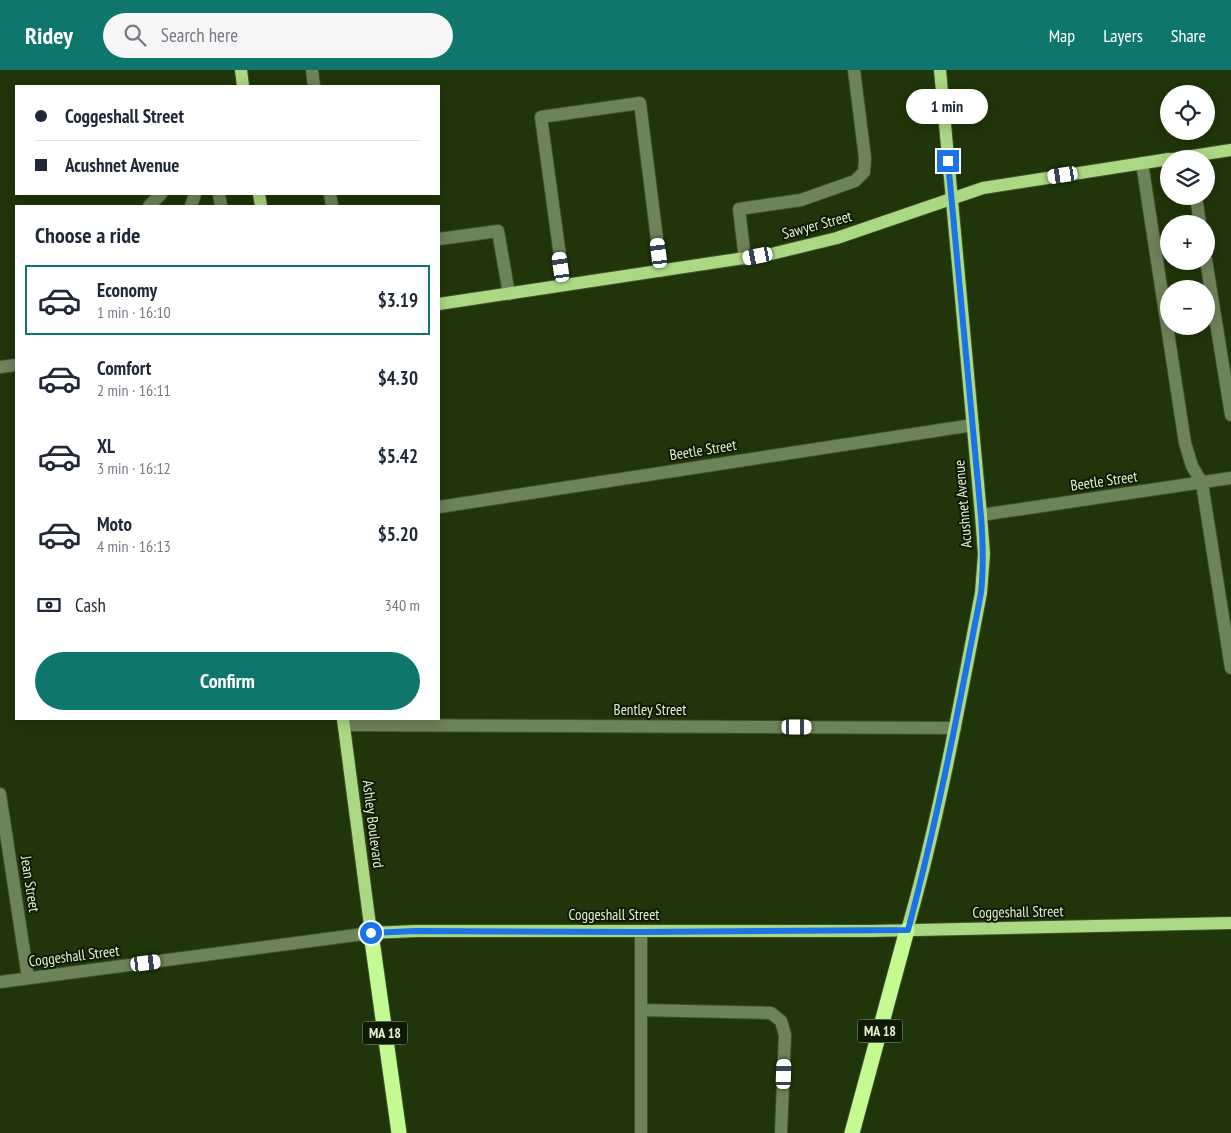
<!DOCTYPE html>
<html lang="en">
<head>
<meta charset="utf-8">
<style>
	:root { --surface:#fff; --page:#f6f6f7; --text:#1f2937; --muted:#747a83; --line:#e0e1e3; --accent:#0f766e }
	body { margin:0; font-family:"PT Sans Narrow",sans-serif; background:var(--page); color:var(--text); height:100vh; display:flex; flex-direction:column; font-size:19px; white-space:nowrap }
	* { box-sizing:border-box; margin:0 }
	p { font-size:16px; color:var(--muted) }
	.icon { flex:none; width:28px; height:28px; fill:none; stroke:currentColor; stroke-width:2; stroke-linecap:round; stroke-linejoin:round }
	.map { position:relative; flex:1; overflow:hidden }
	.panel { position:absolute; left:15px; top:135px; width:425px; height:515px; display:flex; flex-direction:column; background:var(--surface); border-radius:0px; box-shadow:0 2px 12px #0003 }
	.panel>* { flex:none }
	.top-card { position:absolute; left:15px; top:15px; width:425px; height:110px; border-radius:0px; box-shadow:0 2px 12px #0003; display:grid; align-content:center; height:110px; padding:0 20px; background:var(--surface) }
	.buttons { position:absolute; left:1160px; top:15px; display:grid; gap:10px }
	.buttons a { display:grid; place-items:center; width:55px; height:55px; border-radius:50%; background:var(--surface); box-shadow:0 2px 12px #0003; font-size:25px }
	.end { position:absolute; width:22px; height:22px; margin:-11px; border:6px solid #1a73e8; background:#fff; box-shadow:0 0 0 2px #fff }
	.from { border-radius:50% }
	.bubble { position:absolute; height:35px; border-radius:18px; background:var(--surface); box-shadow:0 2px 12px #0003; font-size:16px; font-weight:700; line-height:35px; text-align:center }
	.car { position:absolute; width:15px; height:30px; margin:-15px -8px; border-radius:6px; box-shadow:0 0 4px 1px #0007; background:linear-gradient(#fff 24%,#345 0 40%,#fff 0 76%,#345 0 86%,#fff 0) }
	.top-card b { display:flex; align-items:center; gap:18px; height:48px; font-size:19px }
	.top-card b+b { border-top:1px solid var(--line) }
	.top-card i { width:12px; height:12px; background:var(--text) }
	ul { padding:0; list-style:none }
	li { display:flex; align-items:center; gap:15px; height:70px; margin:0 10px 8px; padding:0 10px; border:2px solid transparent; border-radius:0px }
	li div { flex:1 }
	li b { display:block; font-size:19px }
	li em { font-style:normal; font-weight:700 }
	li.current { border-color:var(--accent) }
	li>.icon { width:45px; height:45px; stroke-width:1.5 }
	h2 { padding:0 20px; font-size:22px; line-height:60px }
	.pay { display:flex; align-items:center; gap:12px; height:55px; padding:0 20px; font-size:19px }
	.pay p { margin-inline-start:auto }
	.action { display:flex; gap:10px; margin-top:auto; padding:10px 20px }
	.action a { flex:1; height:58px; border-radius:30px; background:var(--accent); color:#fff; font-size:20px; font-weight:700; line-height:58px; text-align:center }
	header { display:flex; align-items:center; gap:30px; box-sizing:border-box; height:70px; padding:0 25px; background:var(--accent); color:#fff }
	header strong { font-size:24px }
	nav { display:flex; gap:28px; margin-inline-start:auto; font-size:18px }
	.search { width:350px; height:45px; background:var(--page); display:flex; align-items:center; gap:12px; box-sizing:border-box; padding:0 18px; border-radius:28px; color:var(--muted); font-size:19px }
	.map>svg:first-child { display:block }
</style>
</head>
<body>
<header>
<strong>Ridey</strong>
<div class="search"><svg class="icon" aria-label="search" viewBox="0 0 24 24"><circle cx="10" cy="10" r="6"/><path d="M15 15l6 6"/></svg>Search here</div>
<nav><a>Map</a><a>Layers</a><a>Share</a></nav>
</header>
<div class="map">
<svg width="1231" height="1063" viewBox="0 0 1231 1063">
	<rect width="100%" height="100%" fill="#203509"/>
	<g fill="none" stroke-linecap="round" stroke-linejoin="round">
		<defs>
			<path id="minor" d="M 312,0 L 314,16
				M 1142,93 L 1185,373 L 1192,396 L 1202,413 L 1231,598
				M 219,124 L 221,136
				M 330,124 L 332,136
				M 1196,126 L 1200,154
				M 149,136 L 161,124
				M 191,136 L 195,124
				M 439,169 L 498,161 L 509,224
				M 745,189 L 739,139 L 801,130 L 855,111 L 864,102 L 865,88 L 854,0
				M 1206,190 L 1231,345
				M 564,215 L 541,47 L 640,33 L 661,201
				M 0,297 L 16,295
				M 439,437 L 973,355
				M 981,445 L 1231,408
				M 344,655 L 955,658
				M 0,724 L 28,908
				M 0,912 L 371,863
				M 641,940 L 771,943 L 781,951 L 785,965 L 781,1063
				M 641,1063 L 641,862"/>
			<path id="major" d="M 241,0 L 243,16
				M 1173,89 L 1231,80
				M 259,124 L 261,136
				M 439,234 L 771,184 L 837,168 L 983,118 L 1169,89
				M 343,649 L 371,863 L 415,861 L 870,861 L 1231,853
				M 907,860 C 939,749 959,636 981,523 L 984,484 L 981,445 L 940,0"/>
			<path id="highway" d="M 371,863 L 399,1063
				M 852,1063 L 907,860"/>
		</defs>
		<use href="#minor" stroke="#3f5329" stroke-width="14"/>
		<use href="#major" stroke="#3f5329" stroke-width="14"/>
		<use href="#highway" stroke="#3f5329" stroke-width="17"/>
		<use href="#minor" stroke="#6d835a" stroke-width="12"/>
		<use href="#major" stroke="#abd882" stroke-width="12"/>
		<use href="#highway" stroke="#c3fa91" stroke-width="15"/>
	</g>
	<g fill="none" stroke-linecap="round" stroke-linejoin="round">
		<path stroke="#1a73e8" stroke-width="6" d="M 371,863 L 415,861 L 641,862 L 908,860 C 938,748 959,636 981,523 C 984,496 983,472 981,446 L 948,91"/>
	</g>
	<g text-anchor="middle" stroke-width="4" stroke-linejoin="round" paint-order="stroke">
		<g fill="#0e1a04" stroke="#a1b095" stroke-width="1">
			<rect x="857.5" y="949.5" width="45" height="23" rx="4"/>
			<rect x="362.5" y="951.5" width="45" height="23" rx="4"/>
		</g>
		<g font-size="14" font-weight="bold" fill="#e0f1d3">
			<text x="880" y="966">MA 18</text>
			<text x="385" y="968">MA 18</text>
		</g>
		<g font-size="15" fill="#e0f1d3" stroke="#0e1a04">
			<text transform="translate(817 155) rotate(-15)" y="5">Sawyer Street</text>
			<text transform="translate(703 380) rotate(-9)" y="5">Beetle Street</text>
			<text transform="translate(1104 411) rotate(-8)" y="5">Beetle Street</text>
			<text transform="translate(963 434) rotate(-95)" y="5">Acushnet Avenue</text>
			<text x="650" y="645">Bentley Street</text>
			<text transform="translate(373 754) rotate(83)" y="5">Ashley Boulevard</text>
			<text transform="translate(30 814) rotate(81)" y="5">Jean Street</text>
			<text transform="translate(1018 842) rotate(-1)" y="5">Coggeshall Street</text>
			<text x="614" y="850">Coggeshall Street</text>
			<text transform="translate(74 886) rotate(-7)" y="5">Coggeshall Street</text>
		</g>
	</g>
</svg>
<div class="buttons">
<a><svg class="icon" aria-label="locate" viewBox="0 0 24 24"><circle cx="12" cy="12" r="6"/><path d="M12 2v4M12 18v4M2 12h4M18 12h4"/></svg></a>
<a><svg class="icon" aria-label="layers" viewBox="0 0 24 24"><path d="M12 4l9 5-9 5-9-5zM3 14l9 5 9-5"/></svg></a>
<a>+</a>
<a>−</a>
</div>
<i class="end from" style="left:371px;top:863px"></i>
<i class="end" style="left:948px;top:91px"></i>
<div class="bubble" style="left:906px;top:19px;width:82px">1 min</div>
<i class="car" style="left:1063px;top:105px;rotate:261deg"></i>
<i class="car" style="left:659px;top:183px;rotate:353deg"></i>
<i class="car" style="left:758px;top:186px;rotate:259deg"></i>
<i class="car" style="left:561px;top:197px;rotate:352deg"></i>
<i class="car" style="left:797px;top:657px;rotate:90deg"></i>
<i class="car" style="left:146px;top:893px;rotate:83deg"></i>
<i class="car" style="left:784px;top:1004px;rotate:2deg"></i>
<div class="top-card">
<b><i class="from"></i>Coggeshall Street</b>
<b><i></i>Acushnet Avenue</b>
</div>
<section class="panel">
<h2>Choose a ride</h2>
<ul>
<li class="current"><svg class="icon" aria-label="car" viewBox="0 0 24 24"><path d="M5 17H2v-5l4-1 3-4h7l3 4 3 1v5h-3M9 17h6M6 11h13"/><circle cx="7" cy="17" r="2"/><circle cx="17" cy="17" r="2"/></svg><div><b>Economy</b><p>1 min · 16:10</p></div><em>$3.19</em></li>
<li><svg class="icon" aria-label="car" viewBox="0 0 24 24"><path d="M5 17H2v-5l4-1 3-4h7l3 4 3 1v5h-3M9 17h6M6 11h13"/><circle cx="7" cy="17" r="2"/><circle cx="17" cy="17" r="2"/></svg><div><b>Comfort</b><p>2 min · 16:11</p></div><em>$4.30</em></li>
<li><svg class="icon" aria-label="car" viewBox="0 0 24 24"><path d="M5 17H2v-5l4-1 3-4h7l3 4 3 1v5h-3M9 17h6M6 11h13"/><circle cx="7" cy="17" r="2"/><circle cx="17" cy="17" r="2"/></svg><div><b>XL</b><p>3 min · 16:12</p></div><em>$5.42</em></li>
<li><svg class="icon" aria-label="car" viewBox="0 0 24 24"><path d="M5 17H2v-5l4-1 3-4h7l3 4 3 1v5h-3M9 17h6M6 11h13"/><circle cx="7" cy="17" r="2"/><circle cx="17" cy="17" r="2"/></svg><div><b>Moto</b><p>4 min · 16:13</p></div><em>$5.20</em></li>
</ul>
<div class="pay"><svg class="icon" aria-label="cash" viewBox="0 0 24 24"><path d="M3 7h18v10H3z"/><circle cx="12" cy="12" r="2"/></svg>Cash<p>340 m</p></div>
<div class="action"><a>Confirm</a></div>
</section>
</div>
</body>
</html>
